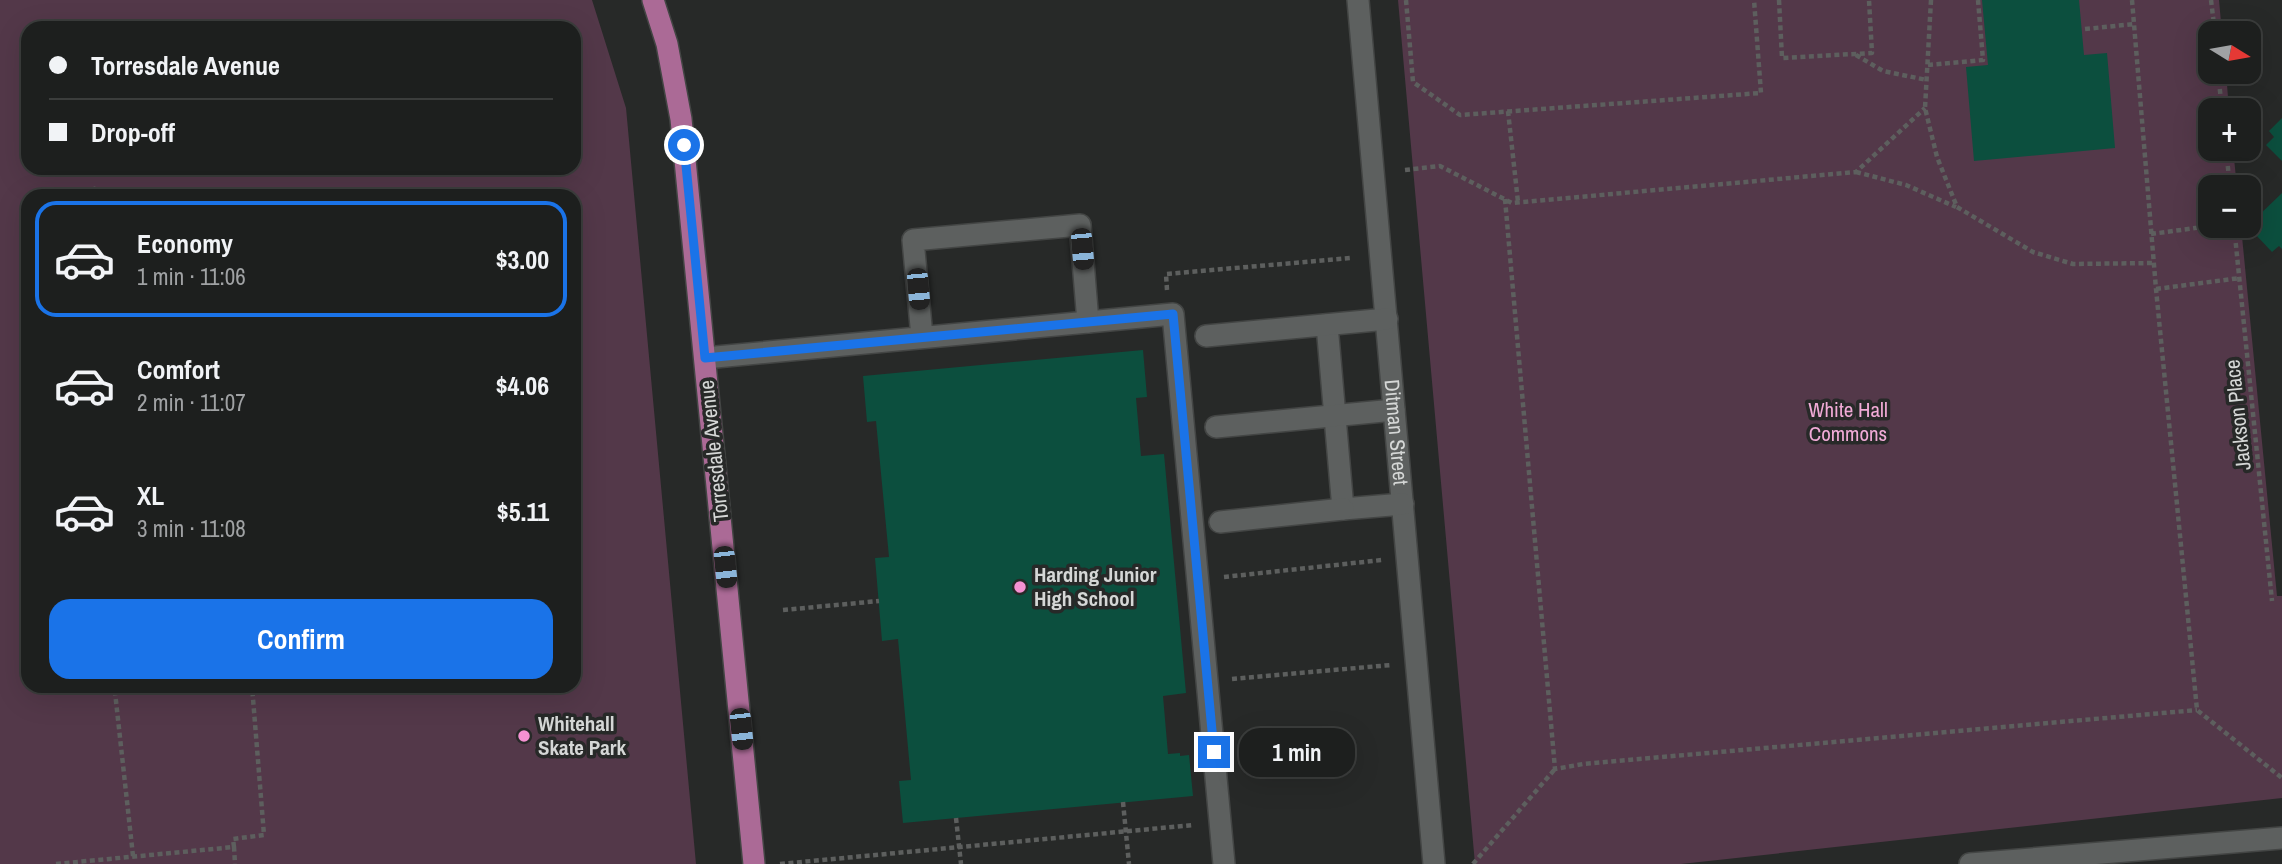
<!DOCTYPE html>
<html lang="en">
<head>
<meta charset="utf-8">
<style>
	:root { --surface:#1d1f1e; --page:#252727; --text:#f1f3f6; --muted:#a0a2a4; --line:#3b3d3c; --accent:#1a73e8 }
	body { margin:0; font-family:"Archivo Narrow",sans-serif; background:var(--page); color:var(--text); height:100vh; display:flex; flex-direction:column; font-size:26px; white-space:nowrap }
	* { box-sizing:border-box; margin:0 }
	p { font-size:23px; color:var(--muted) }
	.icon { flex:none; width:38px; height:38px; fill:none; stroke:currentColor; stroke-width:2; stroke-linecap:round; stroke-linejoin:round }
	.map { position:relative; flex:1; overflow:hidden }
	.panel { position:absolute; left:21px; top:189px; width:560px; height:504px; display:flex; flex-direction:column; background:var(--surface); border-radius:21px; box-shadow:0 7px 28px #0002,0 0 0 2px var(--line) }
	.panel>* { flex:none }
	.top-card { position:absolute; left:21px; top:21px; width:560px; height:154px; border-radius:21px; box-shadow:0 7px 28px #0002,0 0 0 2px var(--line); display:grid; align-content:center; height:154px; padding:0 28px; background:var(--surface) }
	.needle { width:46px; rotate:101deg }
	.tools { position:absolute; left:2198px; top:21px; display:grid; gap:14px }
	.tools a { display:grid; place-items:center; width:63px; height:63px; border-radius:14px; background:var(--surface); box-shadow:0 7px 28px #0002,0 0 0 2px var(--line); font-size:35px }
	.end { position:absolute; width:32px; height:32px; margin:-16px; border:9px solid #1a73e8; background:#fff; box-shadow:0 0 0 4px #fff }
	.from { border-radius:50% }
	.bubble { position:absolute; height:49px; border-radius:21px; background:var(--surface); box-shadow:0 7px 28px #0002,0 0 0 2px var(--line); font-size:23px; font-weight:700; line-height:49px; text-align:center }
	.car { position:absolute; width:21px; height:42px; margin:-21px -10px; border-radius:9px; box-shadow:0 0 5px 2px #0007; background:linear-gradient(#222 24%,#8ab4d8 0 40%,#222 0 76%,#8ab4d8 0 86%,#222 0) }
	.top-card b { display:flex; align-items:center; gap:24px; height:66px; font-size:26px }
	.top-card b+b { border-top:2px solid var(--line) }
	.top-card i { width:18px; height:18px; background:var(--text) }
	ul { padding:12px 0 0; list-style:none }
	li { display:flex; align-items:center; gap:21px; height:116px; margin:0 14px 10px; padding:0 14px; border:4px solid transparent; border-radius:21px }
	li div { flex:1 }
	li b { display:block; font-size:26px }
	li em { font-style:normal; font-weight:700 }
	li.selected { border-color:var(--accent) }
	li>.icon { width:63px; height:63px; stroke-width:1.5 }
	.primary-button { display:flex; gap:14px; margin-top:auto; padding:14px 28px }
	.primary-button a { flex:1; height:80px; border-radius:21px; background:var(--accent); color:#fff; font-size:28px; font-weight:700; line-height:80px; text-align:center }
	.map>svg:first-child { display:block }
</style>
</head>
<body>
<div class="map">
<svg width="2282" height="864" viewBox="0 0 2282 864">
	<rect width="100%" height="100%" fill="#272928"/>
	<path fill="#533849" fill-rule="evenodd" d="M 0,0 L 592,0 L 626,108 L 696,864 L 0,864 ZM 28,28 L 574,28 L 574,168 L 28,168 ZM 28,196 L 574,196 L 574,686 L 28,686 Z
		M 1398,0 L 2219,0 L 2222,33 L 2210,33 L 2210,72 L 2226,72 L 2229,110 L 2210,110 L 2210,149 L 2233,149 L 2237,187 L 2210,187 L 2210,226 L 2241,226 L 2277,596 L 2282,596 L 2282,798 L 1681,864 L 1475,864 Z"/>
	<path fill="#0c4f3e" d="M 1982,0 L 2079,0 L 2084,55 L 2107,53 L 2115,148 L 1974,161 L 1966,67 L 1988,65 Z
		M 2282,118 L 2282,161 L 2266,145 L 2274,137 L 2269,131 Z
		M 2282,193 L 2282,249 L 2279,246 L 2272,252 L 2255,234 L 2261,227 L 2254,220 Z
		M 1143,350 L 1147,397 L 1136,398 L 1141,456 L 1164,454 L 1186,693 L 1163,696 L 1168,754 L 1180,753 L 1180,756 L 1189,755 L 1193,796 L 903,823 L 899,781 L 911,780 L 898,639 L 882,641 L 875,558 L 889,557 L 876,421 L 867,422 L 863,376 Z"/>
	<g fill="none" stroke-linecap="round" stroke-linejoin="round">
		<defs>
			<g id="minor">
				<path id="s1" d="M 1358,0 L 1434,864"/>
				<path d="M 1088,322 L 1173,314 L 1224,864"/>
				<path d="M 1327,325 L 1343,509 L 1403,504"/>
				<path d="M 1206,336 L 1387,319"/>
				<path d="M 705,358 L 1088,322 L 1080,225 L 913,240 L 922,337"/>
				<path d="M 1216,427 L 1394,410"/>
				<path d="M 1220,522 L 1343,509"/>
				<path d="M 1970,864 L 2282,838"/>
			</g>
			<path id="major" d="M 653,0 L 667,44 L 681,119 L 754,864"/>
		</defs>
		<use href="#minor" stroke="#434544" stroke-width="24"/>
		<use href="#major" stroke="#434544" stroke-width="24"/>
		<path stroke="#5d5f5e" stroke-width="4.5" stroke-dasharray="5 3.5" stroke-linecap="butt" d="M 1406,0 L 1413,82 L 1460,115 L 1761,93 L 1754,0
			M 1779,0 L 1782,58 L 1872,53 L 1869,0
			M 1931,0 L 1925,108 L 1937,157 L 1957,207 L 2033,252 L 2073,264 L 2154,263
			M 2132,0 L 2156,289 L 2197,710 L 2282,778
			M 2211,0 L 2215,33
			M 2085,29 L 2134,24
			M 1856,55 L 1883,71 L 1927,80
			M 1928,65 L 1983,60 L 1978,0
			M 2218,72 L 2222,110
			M 1508,111 L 1518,202
			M 2226,149 L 2230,187
			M 1405,170 L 1440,166 L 1512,203 L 1856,172 L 1925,108
			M 1856,172 L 1906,185 L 1956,207
			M 93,187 L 96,196
			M 1505,199 L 1555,769 L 1583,764 L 2197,710
			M 2234,226 L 2272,601
			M 2151,234 L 2210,226
			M 2156,289 L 2240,278
			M 1167,290 L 1166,274 L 1351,258
			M 1224,577 L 1382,560
			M 783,610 L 879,601
			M 1232,679 L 1391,665
			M 1123,802 L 1129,864
			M 956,818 L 961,864
			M 234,847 L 233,839 L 264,835 L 252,686
			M 133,856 L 115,692 L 193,686
			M 56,864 L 234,847 L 235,864
			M 780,864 L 1193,825
			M 1473,864 L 1555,769"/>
		<use href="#minor" stroke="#5d605f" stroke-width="21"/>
		<use href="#major" stroke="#ab6a96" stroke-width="21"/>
	</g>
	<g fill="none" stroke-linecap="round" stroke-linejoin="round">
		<path stroke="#1a73e8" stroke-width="9" d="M 684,145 L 705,358 L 1173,314 L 1214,752"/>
	</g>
	<g fill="#f591d2" stroke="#272928" stroke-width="2.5">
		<circle cx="1020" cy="587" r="7"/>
		<circle cx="524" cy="736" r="7"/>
	</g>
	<g text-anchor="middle" stroke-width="7" stroke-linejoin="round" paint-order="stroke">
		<g font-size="21" fill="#f1abd7" stroke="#272928">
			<text x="1848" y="417">White Hall<tspan x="1848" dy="24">Commons</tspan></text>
		</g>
		<g font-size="21" fill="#d5d7d6" stroke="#272928">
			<text transform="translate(2238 415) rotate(-96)" y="7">Jackson Place</text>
			<text dy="7" stroke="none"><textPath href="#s1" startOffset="434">Ditman Street</textPath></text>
			<text transform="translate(714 451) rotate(-96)" y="7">Torresdale Avenue</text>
		</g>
		<g font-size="21" font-weight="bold" fill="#d5d7d6" stroke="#272928" text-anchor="start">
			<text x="1034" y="582">Harding Junior<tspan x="1034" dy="24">High School</tspan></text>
			<text x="538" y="731">Whitehall<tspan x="538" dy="24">Skate Park</tspan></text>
		</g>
	</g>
</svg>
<div class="tools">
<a><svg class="needle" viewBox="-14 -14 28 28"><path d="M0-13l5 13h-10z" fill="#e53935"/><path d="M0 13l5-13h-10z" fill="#a0a2a4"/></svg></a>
<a>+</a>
<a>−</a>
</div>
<i class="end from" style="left:684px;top:145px"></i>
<i class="end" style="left:1214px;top:752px"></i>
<div class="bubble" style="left:1239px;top:728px;width:116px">1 min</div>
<i class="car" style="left:1082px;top:249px;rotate:175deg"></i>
<i class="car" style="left:918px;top:289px;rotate:175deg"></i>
<i class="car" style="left:725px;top:567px;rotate:174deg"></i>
<i class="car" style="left:741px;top:729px;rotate:174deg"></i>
<div class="top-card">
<b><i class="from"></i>Torresdale Avenue</b>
<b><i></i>Drop-off</b>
</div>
<section class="panel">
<ul>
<li class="selected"><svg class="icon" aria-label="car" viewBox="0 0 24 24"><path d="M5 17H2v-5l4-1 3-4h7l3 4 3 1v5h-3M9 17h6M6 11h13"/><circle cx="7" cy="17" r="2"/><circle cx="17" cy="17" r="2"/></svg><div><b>Economy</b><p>1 min · 11:06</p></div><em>$3.00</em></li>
<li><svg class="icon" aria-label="car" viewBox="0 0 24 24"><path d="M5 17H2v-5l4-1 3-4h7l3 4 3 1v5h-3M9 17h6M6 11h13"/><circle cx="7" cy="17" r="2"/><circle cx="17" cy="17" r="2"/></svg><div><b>Comfort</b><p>2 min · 11:07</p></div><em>$4.06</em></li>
<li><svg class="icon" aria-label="car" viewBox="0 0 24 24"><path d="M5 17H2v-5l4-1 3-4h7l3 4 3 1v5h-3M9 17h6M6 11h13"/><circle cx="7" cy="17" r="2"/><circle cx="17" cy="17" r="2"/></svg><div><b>XL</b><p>3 min · 11:08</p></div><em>$5.11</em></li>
</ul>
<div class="primary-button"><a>Confirm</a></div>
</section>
</div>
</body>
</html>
